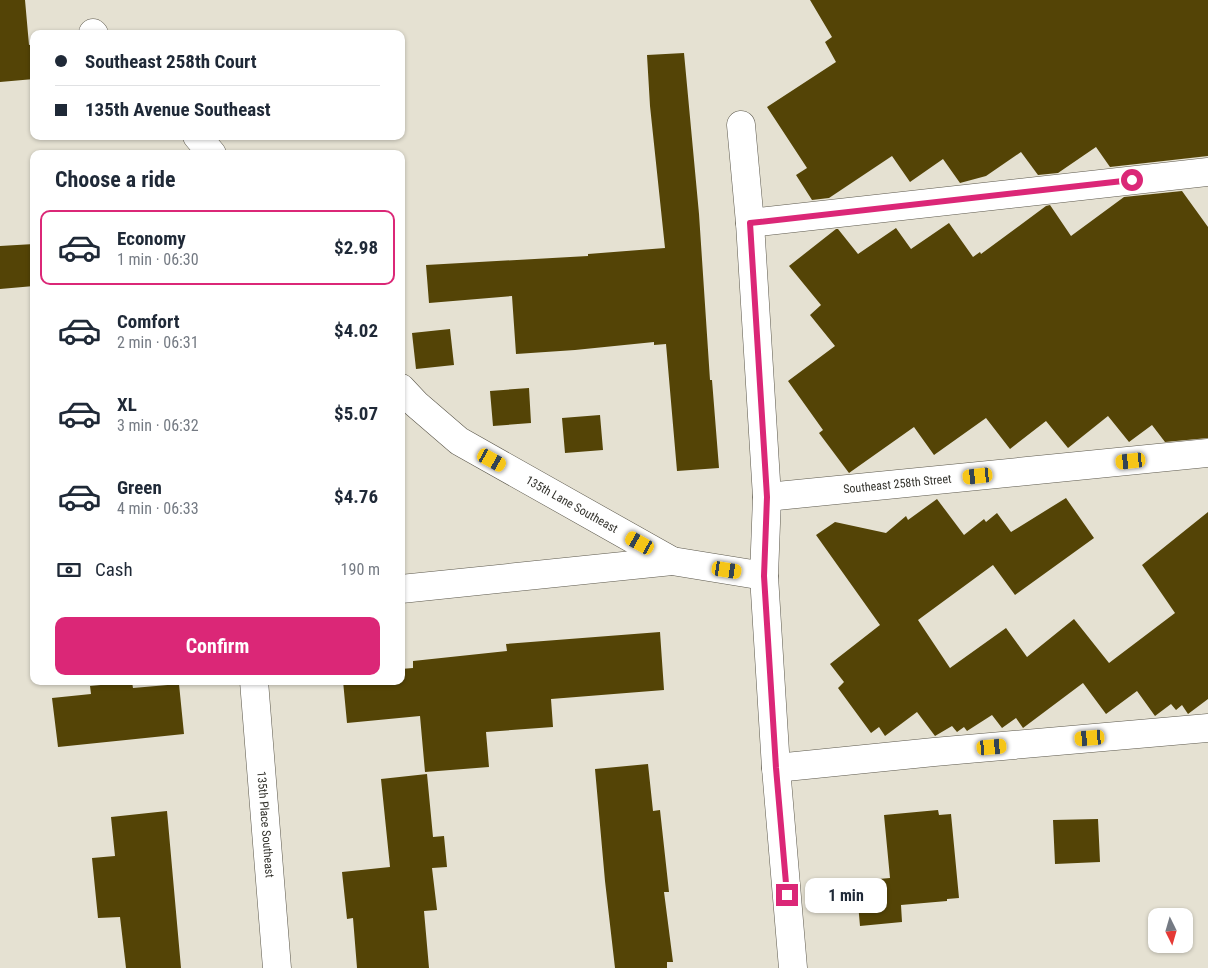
<!DOCTYPE html>
<html lang="en">
<head>
<meta charset="utf-8">
<style>
	:root { --surface:#fff; --page:#f6f6f7; --text:#1f2937; --muted:#747a83; --line:#e0e1e3; --accent:#db2777 }
	body { margin:0; font-family:"Roboto Condensed",sans-serif; background:var(--page); color:var(--text); height:100vh; display:flex; flex-direction:column; font-size:19px; white-space:nowrap }
	* { box-sizing:border-box; margin:0 }
	p { font-size:16px; color:var(--muted) }
	.icon { flex:none; width:28px; height:28px; fill:none; stroke:currentColor; stroke-width:2; stroke-linecap:round; stroke-linejoin:round }
	.map { position:relative; flex:1; overflow:hidden }
	.details { position:absolute; left:30px; top:150px; width:375px; height:535px; display:flex; flex-direction:column; background:var(--surface); border-radius:10px; box-shadow:0 1px 4px #0004 }
	.details>* { flex:none }
	.guide { position:absolute; left:30px; top:30px; width:375px; height:110px; border-radius:10px; box-shadow:0 1px 4px #0004; display:grid; align-content:center; height:110px; padding:0 25px; background:var(--surface) }
	.needle { width:32px; rotate:175deg }
	.controls { position:absolute; left:1148px; top:908px; display:grid; gap:10px }
	.controls a { display:grid; place-items:center; width:45px; height:45px; border-radius:10px; background:var(--surface); box-shadow:0 1px 4px #0004; font-size:25px }
	.end { position:absolute; width:22px; height:22px; margin:-11px; border:6px solid #db2777; background:#fff; box-shadow:0 0 0 2px #fff }
	.from { border-radius:50% }
	.bubble { position:absolute; height:35px; border-radius:10px; background:var(--surface); box-shadow:0 1px 4px #0004; font-size:16px; font-weight:700; line-height:35px; text-align:center }
	.car { position:absolute; width:15px; height:30px; margin:-15px -8px; border-radius:6px; box-shadow:0 0 4px 1px #0007; background:linear-gradient(#f5c518 24%,#345 0 40%,#f5c518 0 76%,#345 0 86%,#f5c518 0) }
	.guide b { display:flex; align-items:center; gap:18px; height:48px; font-size:19px }
	.guide b+b { border-top:1px solid var(--line) }
	.guide i { width:12px; height:12px; background:var(--text) }
	ul { padding:0; list-style:none }
	li { display:flex; align-items:center; gap:15px; height:75px; margin:0 10px 8px; padding:0 15px; border:2px solid transparent; border-radius:10px }
	li div { flex:1 }
	li b { display:block; font-size:19px }
	li em { font-style:normal; font-weight:700 }
	li.current { border-color:var(--accent) }
	li>.icon { width:45px; height:45px; stroke-width:1.5 }
	h2 { padding:0 25px; font-size:22px; line-height:60px }
	.pay { display:flex; align-items:center; gap:12px; height:55px; padding:0 25px; font-size:19px }
	.pay p { margin-inline-start:auto }
	.primary-button { display:flex; gap:10px; margin-top:auto; padding:10px 25px }
	.primary-button a { flex:1; height:58px; border-radius:10px; background:var(--accent); color:#fff; font-size:20px; font-weight:700; line-height:58px; text-align:center }
	.map>svg:first-child { display:block }
</style>
</head>
<body>
<div class="map">
<svg width="1208" height="968" viewBox="0 0 1208 968">
	<rect width="100%" height="100%" fill="#e5e1d2"/>
	<path fill="#544406" d="M 0,0 L 25,0 L 29,45 L 34,44 L 34,79 L 0,82 Z
		M 810,0 L 1208,0 L 1208,156 L 1110,167 L 1096,147 L 1058,173 L 1038,175 L 1021,152 L 986,176 L 960,183 L 943,159 L 910,182 L 892,156 L 829,198 L 812,200 L 796,175 L 807,168 L 767,107 L 836,62 L 825,42 L 832,37 Z
		M 684,53 L 699,214 L 710,380 L 712,380 L 719,468 L 677,471 L 666,344 L 654,345 L 654,342 L 575,350 L 516,354 L 512,296 L 429,303 L 426,265 L 588,256 L 588,254 L 665,248 L 650,106 L 647,55 Z
		M 1182,191 L 1208,227 L 1208,438 L 1165,442 L 1152,425 L 1129,442 L 1108,416 L 1068,448 L 1046,421 L 1010,449 L 986,418 L 934,455 L 914,427 L 849,473 L 819,433 L 823,430 L 788,381 L 835,346 L 810,315 L 821,305 L 789,266 L 836,229 L 838,229 L 858,254 L 896,228 L 911,249 L 949,223 L 973,257 L 980,252 L 981,254 L 1046,206 L 1050,205 L 1071,236 L 1124,197 Z
		M 34,244 L 34,286 L 0,289 L 0,246 Z
		M 450,329 L 454,365 L 416,369 L 412,333 Z
		M 529,388 L 531,423 L 493,426 L 490,391 Z
		M 600,415 L 603,450 L 565,453 L 562,418 Z
		M 1066,498 L 1094,538 L 1015,595 L 993,565 L 918,620 L 950,668 L 1006,628 L 1027,657 L 1074,619 L 1109,663 L 1175,613 L 1142,565 L 1208,512 L 1208,699 L 1188,714 L 1182,705 L 1176,710 L 1171,704 L 1155,716 L 1137,691 L 1106,714 L 1083,683 L 1023,728 L 1016,718 L 1002,728 L 992,715 L 967,731 L 964,727 L 957,732 L 952,726 L 935,736 L 917,712 L 885,736 L 879,727 L 871,733 L 838,688 L 844,682 L 830,664 L 880,625 L 816,535 L 835,522 L 886,533 L 906,516 L 908,520 L 937,499 L 964,535 L 984,519 L 986,522 L 997,513 L 1011,532 Z
		M 660,632 L 664,690 L 551,699 L 553,727 L 486,732 L 489,767 L 425,772 L 420,716 L 347,723 L 343,681 L 401,681 L 401,669 L 413,668 L 413,661 L 507,651 L 506,644 Z
		M 132,682 L 133,688 L 179,684 L 184,734 L 58,747 L 52,698 L 91,694 L 90,686 Z
		M 648,764 L 653,811 L 660,810 L 669,892 L 664,892 L 673,962 L 667,962 L 667,968 L 615,968 L 605,881 L 595,769 Z
		M 427,774 L 433,837 L 444,836 L 447,867 L 432,868 L 437,910 L 424,911 L 429,968 L 357,968 L 353,918 L 347,919 L 342,872 L 390,867 L 381,779 Z
		M 938,810 L 939,815 L 951,814 L 959,898 L 947,899 L 947,901 L 901,905 L 902,922 L 860,926 L 856,881 L 890,878 L 884,815 Z
		M 167,811 L 181,968 L 126,968 L 120,917 L 98,918 L 92,858 L 115,856 L 111,817 Z
		M 1098,819 L 1100,862 L 1055,864 L 1053,820 Z"/>
	<g fill="none" stroke-linecap="round" stroke-linejoin="round">
		<defs>
			<g id="street">
				<path d="M 93,33 L 94,34"/>
				<path d="M 741,125 L 750,223 L 767,497 L 764,576 L 776,768 L 793,968"/>
				<path d="M 197,136 L 212,154"/>
				<path d="M 750,223 L 1208,172"/>
				<path id="s1" d="M 401,388 L 416,404 L 459,441 L 672,561 L 764,576"/>
				<path id="s2" d="M 767,497 L 1208,453"/>
				<path d="M 401,589 L 672,561"/>
				<path id="s3" d="M 254,681 L 277,968"/>
				<path d="M 776,768 L 934,752 L 1208,728"/>
			</g>
		</defs>
		<use href="#street" stroke="#5c584c" stroke-width="29"/>
		<use href="#street" stroke="#fff" stroke-width="28"/>
	</g>
	<g fill="none" stroke-linecap="round" stroke-linejoin="round">
		<path stroke="#db2777" stroke-width="6" d="M 787,895 L 776,768 L 764,576 L 767,497 L 750,223 L 1132,180"/>
	</g>
	<g text-anchor="middle" stroke-width="5" stroke-linejoin="round" paint-order="stroke">
		<g font-size="12" fill="#34332d" stroke="#f3eedf">
			<text dy="4" stroke="none"><textPath href="#s2" startOffset="131">Southeast 258th Street</textPath></text>
			<text dy="4" stroke="none"><textPath href="#s1" startOffset="208">135th Lane Southeast</textPath></text>
			<text dy="4" stroke="none"><textPath href="#s3" startOffset="144">135th Place Southeast</textPath></text>
		</g>
	</g>
</svg>
<div class="controls">
<a><svg class="needle" viewBox="-14 -14 28 28"><path d="M0-13l5 13h-10z" fill="#e53935"/><path d="M0 13l5-13h-10z" fill="#747a83"/></svg></a>
</div>
<i class="end from" style="left:1132px;top:180px"></i>
<i class="end" style="left:787px;top:895px"></i>
<div class="bubble" style="left:805px;top:878px;width:82px">1 min</div>
<i class="car" style="left:492px;top:460px;rotate:119deg"></i>
<i class="car" style="left:1131px;top:461px;rotate:264deg"></i>
<i class="car" style="left:978px;top:476px;rotate:264deg"></i>
<i class="car" style="left:640px;top:543px;rotate:299deg"></i>
<i class="car" style="left:727px;top:570px;rotate:99deg"></i>
<i class="car" style="left:1090px;top:738px;rotate:265deg"></i>
<i class="car" style="left:992px;top:747px;rotate:85deg"></i>
<div class="guide">
<b><i class="from"></i>Southeast 258th Court</b>
<b><i></i>135th Avenue Southeast</b>
</div>
<section class="details">
<h2>Choose a ride</h2>
<ul>
<li class="current"><svg class="icon" aria-label="car" viewBox="0 0 24 24"><path d="M5 17H2v-5l4-1 3-4h7l3 4 3 1v5h-3M9 17h6M6 11h13"/><circle cx="7" cy="17" r="2"/><circle cx="17" cy="17" r="2"/></svg><div><b>Economy</b><p>1 min · 06:30</p></div><em>$2.98</em></li>
<li><svg class="icon" aria-label="car" viewBox="0 0 24 24"><path d="M5 17H2v-5l4-1 3-4h7l3 4 3 1v5h-3M9 17h6M6 11h13"/><circle cx="7" cy="17" r="2"/><circle cx="17" cy="17" r="2"/></svg><div><b>Comfort</b><p>2 min · 06:31</p></div><em>$4.02</em></li>
<li><svg class="icon" aria-label="car" viewBox="0 0 24 24"><path d="M5 17H2v-5l4-1 3-4h7l3 4 3 1v5h-3M9 17h6M6 11h13"/><circle cx="7" cy="17" r="2"/><circle cx="17" cy="17" r="2"/></svg><div><b>XL</b><p>3 min · 06:32</p></div><em>$5.07</em></li>
<li><svg class="icon" aria-label="car" viewBox="0 0 24 24"><path d="M5 17H2v-5l4-1 3-4h7l3 4 3 1v5h-3M9 17h6M6 11h13"/><circle cx="7" cy="17" r="2"/><circle cx="17" cy="17" r="2"/></svg><div><b>Green</b><p>4 min · 06:33</p></div><em>$4.76</em></li>
</ul>
<div class="pay"><svg class="icon" aria-label="cash" viewBox="0 0 24 24"><path d="M3 7h18v10H3z"/><circle cx="12" cy="12" r="2"/></svg>Cash<p>190 m</p></div>
<div class="primary-button"><a>Confirm</a></div>
</section>
</div>
</body>
</html>
